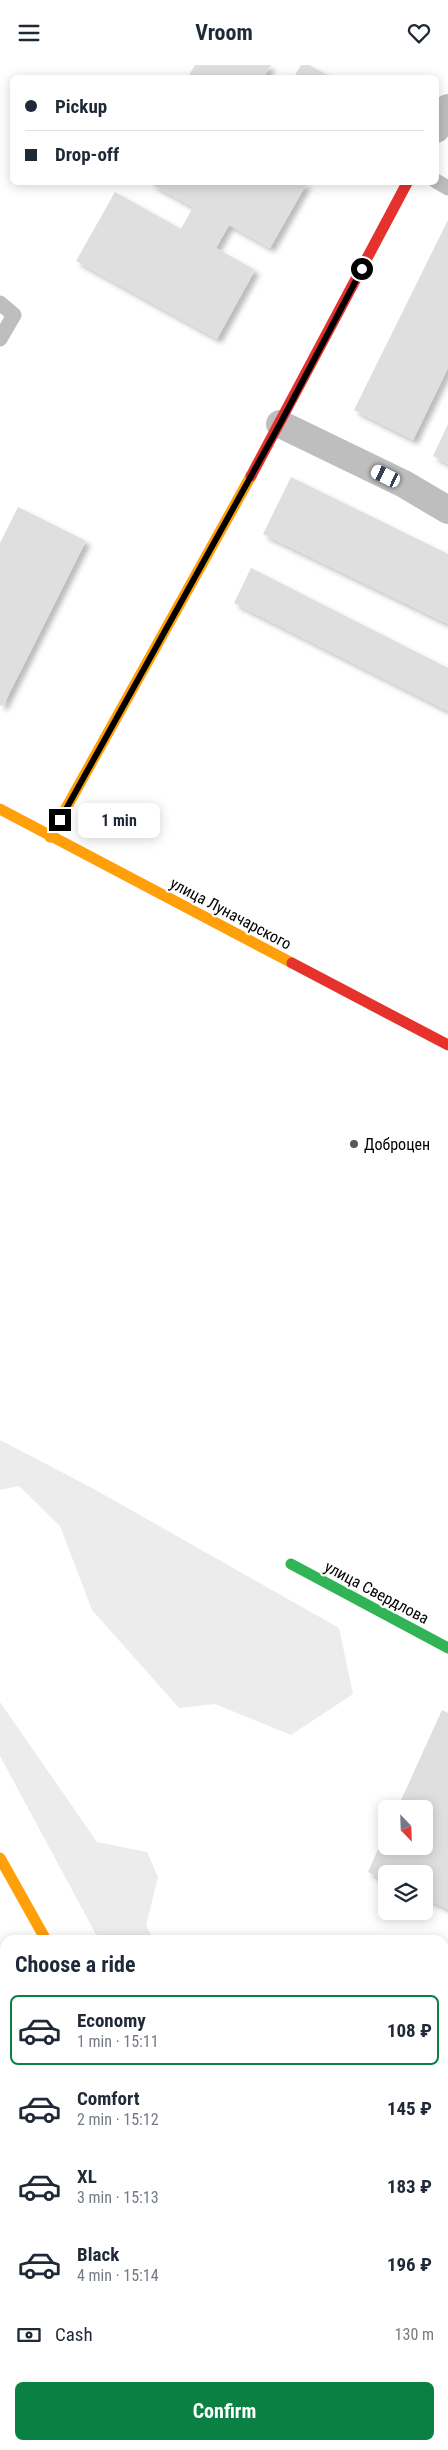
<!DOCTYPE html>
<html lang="en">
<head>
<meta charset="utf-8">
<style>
	:root { --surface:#fff; --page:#f2f2f3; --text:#1f2937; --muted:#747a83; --line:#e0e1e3; --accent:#0b8043 }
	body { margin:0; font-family:"Roboto Condensed",sans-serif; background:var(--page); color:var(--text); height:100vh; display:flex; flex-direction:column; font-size:19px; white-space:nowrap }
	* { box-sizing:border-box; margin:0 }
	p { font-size:16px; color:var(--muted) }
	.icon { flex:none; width:28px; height:28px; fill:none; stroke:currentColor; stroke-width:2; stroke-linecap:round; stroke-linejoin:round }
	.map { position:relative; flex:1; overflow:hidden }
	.sheet { position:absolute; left:0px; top:1870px; width:449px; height:515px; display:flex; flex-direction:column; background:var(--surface); border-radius:15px 15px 0 0; box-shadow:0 2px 12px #0003 }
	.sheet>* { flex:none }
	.top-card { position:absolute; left:10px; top:10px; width:429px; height:110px; border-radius:8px; box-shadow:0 2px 12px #0003; display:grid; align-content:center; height:110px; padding:0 15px; background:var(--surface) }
	.needle { width:32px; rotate:157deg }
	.buttons { position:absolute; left:378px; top:1735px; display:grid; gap:10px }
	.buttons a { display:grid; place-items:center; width:55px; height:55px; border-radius:8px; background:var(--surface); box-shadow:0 2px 12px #0003; font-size:25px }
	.end { position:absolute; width:22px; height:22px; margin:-11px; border:6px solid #000; background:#fff; box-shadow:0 0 0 2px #fff }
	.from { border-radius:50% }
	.bubble { position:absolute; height:35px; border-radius:8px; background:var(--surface); box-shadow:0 2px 12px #0003; font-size:16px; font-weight:700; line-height:35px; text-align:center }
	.car { position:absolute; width:15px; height:30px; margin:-15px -8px; border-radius:6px; box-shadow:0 0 4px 1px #0007; background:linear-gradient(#fff 24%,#345 0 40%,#fff 0 76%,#345 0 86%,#fff 0) }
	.top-card b { display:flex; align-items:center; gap:18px; height:48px; font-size:19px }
	.top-card b+b { border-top:1px solid var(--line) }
	.top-card i { width:12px; height:12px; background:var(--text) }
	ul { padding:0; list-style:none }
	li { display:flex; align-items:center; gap:15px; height:70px; margin:0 10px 8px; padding:0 5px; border:2px solid transparent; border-radius:8px }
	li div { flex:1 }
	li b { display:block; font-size:19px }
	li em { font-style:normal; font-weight:700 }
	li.current { border-color:var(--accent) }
	li>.icon { width:45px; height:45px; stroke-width:1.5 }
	h2 { padding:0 15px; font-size:22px; line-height:60px }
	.pay { display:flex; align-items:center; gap:12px; height:55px; padding:0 15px; font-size:19px }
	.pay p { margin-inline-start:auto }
	.button { display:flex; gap:10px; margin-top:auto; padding:10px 15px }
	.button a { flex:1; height:58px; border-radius:8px; background:var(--accent); color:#fff; font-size:20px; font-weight:700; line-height:58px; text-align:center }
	header { display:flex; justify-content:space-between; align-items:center; height:65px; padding:0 15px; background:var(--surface); font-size:22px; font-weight:700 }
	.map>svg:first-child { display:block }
</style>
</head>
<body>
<header><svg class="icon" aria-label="menu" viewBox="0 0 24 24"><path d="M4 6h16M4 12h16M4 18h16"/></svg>Vroom<svg class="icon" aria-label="heart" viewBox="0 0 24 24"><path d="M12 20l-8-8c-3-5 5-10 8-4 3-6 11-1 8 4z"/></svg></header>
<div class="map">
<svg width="448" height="2385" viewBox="0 0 448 2385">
	<defs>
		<filter id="shadow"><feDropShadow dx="4.5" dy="4.5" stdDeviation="2.5" flood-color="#0004"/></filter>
	</defs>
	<rect width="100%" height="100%" fill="#fff"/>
	<path fill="#ececec" d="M 0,1375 L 94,1424 L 339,1563 L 353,1629 L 291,1670 L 215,1639 L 179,1643 L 92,1545 L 60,1461 L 19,1421 L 0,1425 Z
		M 0,1637 L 97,1777 L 147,1787 L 158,1812 L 146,1861 L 154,1875 L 99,1875 L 0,1691 Z
		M 0,1975 L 5,1984 L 5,2380 L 231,2380 L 234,2385 L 0,2385 Z"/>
	<path fill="#dfdfdf" filter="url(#shadow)" d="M 195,0 L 271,0 L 264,12 L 188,12 Z
		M 301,0 L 309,0 L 331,12 L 294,12 Z
		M 149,118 L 307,118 L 270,183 L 229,160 L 216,183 L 255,205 L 217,274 L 76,196 L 115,127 L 181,164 L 193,142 Z
		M 448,155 L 448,303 L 413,375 L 354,345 Z
		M 448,359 L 448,399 L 433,391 Z
		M 291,412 L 448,489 L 448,559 L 263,469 Z
		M 18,442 L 86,476 L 3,641 L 0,640 L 0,478 Z
		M 251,503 L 448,603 L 448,646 L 234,538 Z
		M 442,1645 L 448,1648 L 448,1844 L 424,1833 L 424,1809 L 386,1809 L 386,1816 L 368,1807 L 386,1766 L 386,1781 L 424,1781 L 424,1744 L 397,1744 Z"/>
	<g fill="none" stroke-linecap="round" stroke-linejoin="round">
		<path stroke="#bebebe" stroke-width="15" d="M 436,116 L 448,123
			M 0,238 L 14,250 L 0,274"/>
		<path stroke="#bebebe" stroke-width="28" d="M 436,64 L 448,43
			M 280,359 L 404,419 L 448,445
			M 444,2319 L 448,2312
			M 404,2385 L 407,2380"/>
		<path stroke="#30b455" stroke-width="11" d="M 291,1499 L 448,1583"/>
		<path stroke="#ff9f0a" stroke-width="11" d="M 0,744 L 292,898
			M 50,772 L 251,411
			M 0,1793 L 46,1875
			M 329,2380 L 332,2385"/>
		<path stroke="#e5322d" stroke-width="11" d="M 251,411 L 407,118
			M 292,898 L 448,980"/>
	</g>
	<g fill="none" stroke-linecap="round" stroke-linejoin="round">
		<path stroke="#000" stroke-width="6" d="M 60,755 L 280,359 L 362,204"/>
	</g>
	<circle fill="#595959" stroke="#fff" stroke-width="2" cx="354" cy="1079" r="5"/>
	<g text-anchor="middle" stroke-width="4.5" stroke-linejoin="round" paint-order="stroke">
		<g font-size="16" fill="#000" stroke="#fff">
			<text transform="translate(231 848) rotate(28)" y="6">улица Луначарского</text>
			<text transform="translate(377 1527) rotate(28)" y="6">улица Свердлова</text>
		</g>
		<g font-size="16" fill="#000" stroke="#fff" text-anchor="start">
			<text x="364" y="1085">Доброцен</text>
		</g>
	</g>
</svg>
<div class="buttons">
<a><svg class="needle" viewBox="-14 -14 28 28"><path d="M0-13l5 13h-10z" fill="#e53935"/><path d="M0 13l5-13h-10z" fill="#747a83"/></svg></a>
<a><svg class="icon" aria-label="layers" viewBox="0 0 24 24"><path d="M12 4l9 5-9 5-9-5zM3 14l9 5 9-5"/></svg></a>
</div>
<i class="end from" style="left:362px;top:204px"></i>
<i class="end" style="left:60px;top:755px"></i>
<div class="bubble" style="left:78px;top:738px;width:82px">1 min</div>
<i class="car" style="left:386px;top:411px;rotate:296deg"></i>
<div class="top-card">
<b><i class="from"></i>Pickup</b>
<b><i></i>Drop-off</b>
</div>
<section class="sheet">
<h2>Choose a ride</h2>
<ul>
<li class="current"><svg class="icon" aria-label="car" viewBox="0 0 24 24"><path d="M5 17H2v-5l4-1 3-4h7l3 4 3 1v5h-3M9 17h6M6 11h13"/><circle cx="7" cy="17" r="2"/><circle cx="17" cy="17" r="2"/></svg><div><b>Economy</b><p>1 min · 15:11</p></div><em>108 ₽</em></li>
<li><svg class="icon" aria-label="car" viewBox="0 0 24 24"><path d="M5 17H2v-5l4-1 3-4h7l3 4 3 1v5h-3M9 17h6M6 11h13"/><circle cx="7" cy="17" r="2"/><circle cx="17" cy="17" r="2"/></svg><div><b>Comfort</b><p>2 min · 15:12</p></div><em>145 ₽</em></li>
<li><svg class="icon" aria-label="car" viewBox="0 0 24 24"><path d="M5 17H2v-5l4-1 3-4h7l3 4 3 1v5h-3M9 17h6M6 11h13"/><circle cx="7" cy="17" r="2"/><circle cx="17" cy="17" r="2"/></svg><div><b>XL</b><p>3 min · 15:13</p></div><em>183 ₽</em></li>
<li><svg class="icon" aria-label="car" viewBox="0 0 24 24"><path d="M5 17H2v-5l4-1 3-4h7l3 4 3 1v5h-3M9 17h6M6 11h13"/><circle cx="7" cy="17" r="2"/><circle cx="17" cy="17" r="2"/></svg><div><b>Black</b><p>4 min · 15:14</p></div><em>196 ₽</em></li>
</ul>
<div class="pay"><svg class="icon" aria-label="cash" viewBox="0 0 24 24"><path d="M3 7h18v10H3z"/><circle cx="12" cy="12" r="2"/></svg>Cash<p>130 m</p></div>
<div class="button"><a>Confirm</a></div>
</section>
</div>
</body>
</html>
